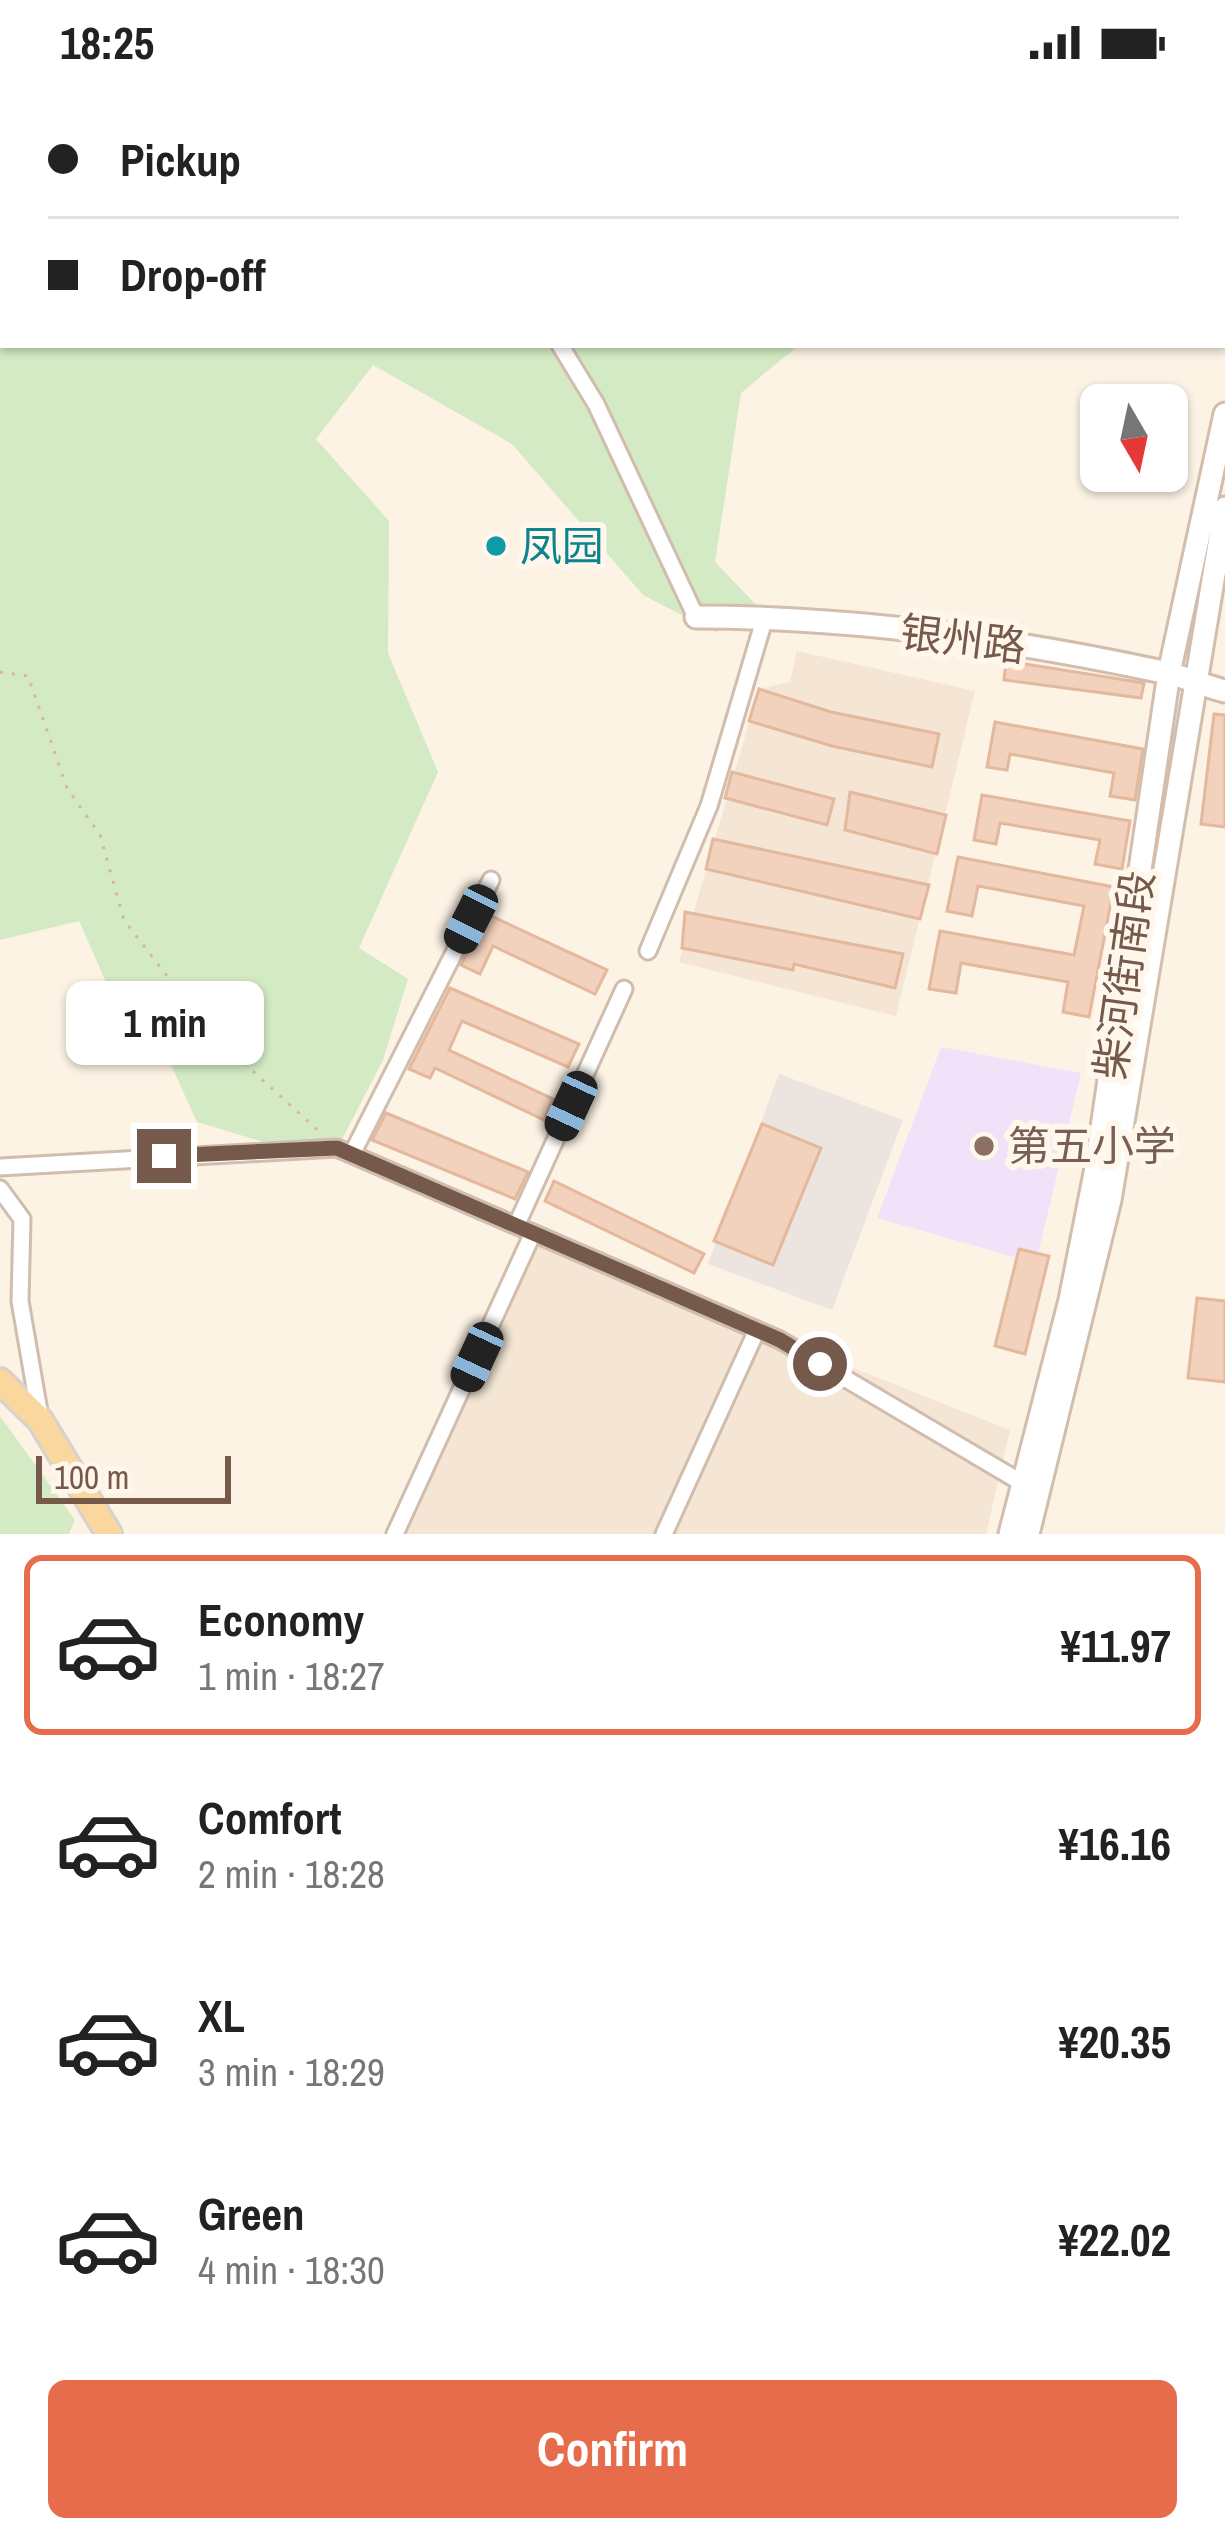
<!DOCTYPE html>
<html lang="en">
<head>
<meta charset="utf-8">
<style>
	:root { --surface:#fff; --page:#f6f6f6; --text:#222; --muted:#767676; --line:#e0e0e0; --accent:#e66c4b }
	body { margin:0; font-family:"Archivo Narrow","Noto Sans SC",sans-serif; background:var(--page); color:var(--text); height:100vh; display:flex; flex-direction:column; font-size:45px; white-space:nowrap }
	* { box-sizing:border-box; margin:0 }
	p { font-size:39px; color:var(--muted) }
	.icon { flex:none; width:66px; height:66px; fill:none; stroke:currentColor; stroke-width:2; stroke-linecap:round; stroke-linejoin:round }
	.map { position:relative; height:1450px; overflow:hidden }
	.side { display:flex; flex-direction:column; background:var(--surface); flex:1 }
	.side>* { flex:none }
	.banner { position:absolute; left:0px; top:0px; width:1227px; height:264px; box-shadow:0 3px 9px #0004; display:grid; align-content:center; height:264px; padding:0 48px; background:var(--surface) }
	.needle { width:78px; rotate:171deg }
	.fabs { position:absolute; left:1080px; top:300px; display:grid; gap:24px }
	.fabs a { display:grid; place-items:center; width:108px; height:108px; border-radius:18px; background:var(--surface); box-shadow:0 3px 9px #0004; font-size:60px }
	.scale { position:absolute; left:36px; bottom:30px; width:195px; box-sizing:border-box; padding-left:12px; border:6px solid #75594a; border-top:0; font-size:33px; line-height:42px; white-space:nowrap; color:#75594a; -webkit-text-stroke:9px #fff7ec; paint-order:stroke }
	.end { position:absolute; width:54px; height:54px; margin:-27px; border:15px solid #75594a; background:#fff; box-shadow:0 0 0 6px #fff }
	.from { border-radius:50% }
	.bubble { position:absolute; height:84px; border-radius:18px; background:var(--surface); box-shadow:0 3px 9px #0004; font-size:39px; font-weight:700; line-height:84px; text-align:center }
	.car { position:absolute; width:36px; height:72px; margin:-36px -18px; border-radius:15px; box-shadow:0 0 9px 3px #0007; background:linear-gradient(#222 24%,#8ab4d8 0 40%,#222 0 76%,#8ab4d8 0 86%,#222 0) }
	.banner b { display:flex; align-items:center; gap:42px; height:114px; font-size:45px }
	.banner b+b { border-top:3px solid var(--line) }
	.banner i { width:30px; height:30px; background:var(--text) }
	ul { padding:21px 0 0; list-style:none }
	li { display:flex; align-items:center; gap:36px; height:180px; margin:0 24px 18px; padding:0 24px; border:6px solid transparent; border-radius:18px }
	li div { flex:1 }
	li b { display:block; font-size:45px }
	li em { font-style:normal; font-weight:700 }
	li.selected { border-color:var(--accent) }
	li>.icon { width:108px; height:108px; stroke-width:1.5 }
	.cta { display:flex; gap:24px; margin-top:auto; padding:24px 48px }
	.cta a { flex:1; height:138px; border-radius:18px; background:var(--accent); color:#fff; font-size:48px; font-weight:700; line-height:138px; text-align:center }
	.status { display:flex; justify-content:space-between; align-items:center; height:84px; padding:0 60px; background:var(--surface); direction:ltr }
	.status svg { height:33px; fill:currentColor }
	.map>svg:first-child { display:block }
</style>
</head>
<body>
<div class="status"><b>18:25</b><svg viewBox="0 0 49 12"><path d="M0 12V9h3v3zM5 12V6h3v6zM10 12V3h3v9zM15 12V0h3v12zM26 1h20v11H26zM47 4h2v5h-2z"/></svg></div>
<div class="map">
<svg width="1225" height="1450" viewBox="0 0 1225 1450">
	<rect width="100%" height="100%" fill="#fcf3e5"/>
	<path fill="#f4e5d4" d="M 797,567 L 975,607 L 896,932 L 679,878 L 759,605 L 790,598 Z
		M 533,1149 L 757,1246 L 1010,1346 L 986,1450 L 394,1450 Z"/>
	<path fill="#ece5df" d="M 779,990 L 903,1036 L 832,1226 L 708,1180 Z"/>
	<path fill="#f0e2f9" d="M 941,963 L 1081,989 L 1036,1179 L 877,1134 Z"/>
	<path fill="#d3eac4" d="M 0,0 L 965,0 L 3,3 L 3,261 L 799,261 L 741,309 L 715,478 L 767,532 L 715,548 L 643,511 L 512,360 L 373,281 L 316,355 L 389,437 L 388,569 L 438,688 L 359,864 L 408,895 L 383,976 L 339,1061 L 270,1060 L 197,1038 L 167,972 L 136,966 L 79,837 L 0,856 Z
		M 0,1332 L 75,1436 L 69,1450 L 0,1450 Z"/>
	<path fill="#f2d2bd" stroke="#e4b89d" stroke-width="3" d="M 1006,577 L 1144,599 L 1141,614 L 1004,596 Z
		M 759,605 L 831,628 L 939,650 L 932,683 L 832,662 L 749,637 Z
		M 1214,630 L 1225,631 L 1225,743 L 1201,740 Z
		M 995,638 L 1143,665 L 1135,716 L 1110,712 L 1114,689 L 1010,670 L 1007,686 L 987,683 Z
		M 732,688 L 834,715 L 827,741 L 725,714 Z
		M 850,708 L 946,731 L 937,770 L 845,746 Z
		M 982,711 L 1130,737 L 1122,785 L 1095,780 L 1100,756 L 1000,739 L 996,760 L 974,756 Z
		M 713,755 L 929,801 L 920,835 L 706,785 Z
		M 958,773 L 1114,803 L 1089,933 L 1063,928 L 1068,898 L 961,879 L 956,909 L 929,905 L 940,847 L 1074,871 L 1084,822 L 978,802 L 972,832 L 947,827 Z
		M 685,828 L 903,870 L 895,904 L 794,880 L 793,886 L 682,864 Z
		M 487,830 L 607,886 L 595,910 L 493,862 L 480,890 L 461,881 Z
		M 450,904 L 579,960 L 568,983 L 462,937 L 449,966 L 553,1015 L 544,1036 L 435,984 L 430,994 L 409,985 Z
		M 386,1029 L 528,1088 L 515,1115 L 372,1056 Z
		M 762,1040 L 821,1064 L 773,1181 L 714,1157 Z
		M 554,1097 L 704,1170 L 694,1189 L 545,1117 Z
		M 1019,1165 L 1049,1172 L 1025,1270 L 995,1262 Z
		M 1197,1214 L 1225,1217 L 1225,1298 L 1188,1294 Z"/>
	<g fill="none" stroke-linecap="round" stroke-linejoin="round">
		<defs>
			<path id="street" d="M 455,0 L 457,3
				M 43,3 L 49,0
				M 0,26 L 3,24
				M 560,261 L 596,320 L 696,533
				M 648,867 L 709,722 L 765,533
				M 352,1070 L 491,796
				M 0,1083 L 337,1064 L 780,1256 L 1024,1400
				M 0,1105 L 22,1135 L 20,1217 L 40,1333
				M 517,1140 L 624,905
				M 395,1450 L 533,1149
				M 664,1450 L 757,1246"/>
			<path id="secondary" d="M 696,533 C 853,533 1010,555 1163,588 C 1184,592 1204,602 1225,607
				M 1010,1450 L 1070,1216 L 1096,1084 L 1169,589 L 1225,330
				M 1028,1450 L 1110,1116 L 1225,424"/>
			<path id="primary" d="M 0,1297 L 40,1336 L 109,1450"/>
		</defs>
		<use href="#street" stroke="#d0bdae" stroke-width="21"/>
		<use href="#secondary" stroke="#d3bdac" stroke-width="27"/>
		<use href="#primary" stroke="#d8d1cc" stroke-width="30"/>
		<path stroke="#d7b5a0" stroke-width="3" stroke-dasharray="3 9" stroke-linecap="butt" d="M 0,588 L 28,592 L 67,704 L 100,751 L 124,836 L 211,949 L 322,1050"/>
		<use href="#street" stroke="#fff" stroke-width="15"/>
		<use href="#secondary" stroke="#fff" stroke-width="21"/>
		<use href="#primary" stroke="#fad79e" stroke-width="24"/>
	</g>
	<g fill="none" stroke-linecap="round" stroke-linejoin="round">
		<path stroke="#75594a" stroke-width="15" d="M 164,1072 L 337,1064 L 780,1256 L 820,1280"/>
	</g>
	<circle fill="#0f9aa8" stroke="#fff7ec" stroke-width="4.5" cx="496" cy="462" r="12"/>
	<circle fill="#8d6e63" stroke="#fff7ec" stroke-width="4.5" cx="984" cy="1062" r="12"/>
	<g text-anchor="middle" stroke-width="12" stroke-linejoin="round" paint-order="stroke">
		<g font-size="42" fill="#0d838f" stroke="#fff7ec" text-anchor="start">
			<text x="520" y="477">凤园</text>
		</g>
		<g font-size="42" fill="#75594a" stroke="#fff7ec">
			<text transform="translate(963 555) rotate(7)" y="15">银州路</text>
			<text transform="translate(1124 891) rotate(-82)" y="15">柴河街南段</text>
		</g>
		<g font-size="42" fill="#785e54" stroke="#fff7ec" text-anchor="start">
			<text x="1008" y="1077">第五小学</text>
		</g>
	</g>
</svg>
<div class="fabs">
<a><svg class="needle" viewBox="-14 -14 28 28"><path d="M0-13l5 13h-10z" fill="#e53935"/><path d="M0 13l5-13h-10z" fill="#767676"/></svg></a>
</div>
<div class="scale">100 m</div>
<i class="end from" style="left:820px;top:1280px"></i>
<i class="end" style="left:164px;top:1072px"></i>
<div class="bubble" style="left:66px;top:897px;width:198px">1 min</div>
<i class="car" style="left:471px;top:835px;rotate:207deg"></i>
<i class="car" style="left:571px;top:1022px;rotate:205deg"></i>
<i class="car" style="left:477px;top:1273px;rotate:205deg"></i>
<div class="banner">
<b><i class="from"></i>Pickup</b>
<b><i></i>Drop-off</b>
</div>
</div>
<section class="side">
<ul>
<li class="selected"><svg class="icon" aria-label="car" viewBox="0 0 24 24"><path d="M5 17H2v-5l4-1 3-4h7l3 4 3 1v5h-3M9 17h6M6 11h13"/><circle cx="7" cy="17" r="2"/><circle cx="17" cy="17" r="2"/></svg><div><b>Economy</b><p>1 min · 18:27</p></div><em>¥11.97</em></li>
<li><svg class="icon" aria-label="car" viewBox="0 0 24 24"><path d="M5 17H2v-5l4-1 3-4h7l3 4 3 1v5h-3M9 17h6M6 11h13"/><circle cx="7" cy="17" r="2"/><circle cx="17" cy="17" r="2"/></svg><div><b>Comfort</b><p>2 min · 18:28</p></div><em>¥16.16</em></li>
<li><svg class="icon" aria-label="car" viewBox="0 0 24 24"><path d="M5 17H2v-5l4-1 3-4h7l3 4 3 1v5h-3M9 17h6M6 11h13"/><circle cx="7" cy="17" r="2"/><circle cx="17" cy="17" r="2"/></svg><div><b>XL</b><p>3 min · 18:29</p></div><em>¥20.35</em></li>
<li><svg class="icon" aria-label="car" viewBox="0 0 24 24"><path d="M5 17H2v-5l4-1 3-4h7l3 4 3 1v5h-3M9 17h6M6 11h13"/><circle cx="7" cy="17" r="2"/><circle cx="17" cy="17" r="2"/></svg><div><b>Green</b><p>4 min · 18:30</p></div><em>¥22.02</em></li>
</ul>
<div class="cta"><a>Confirm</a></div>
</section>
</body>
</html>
